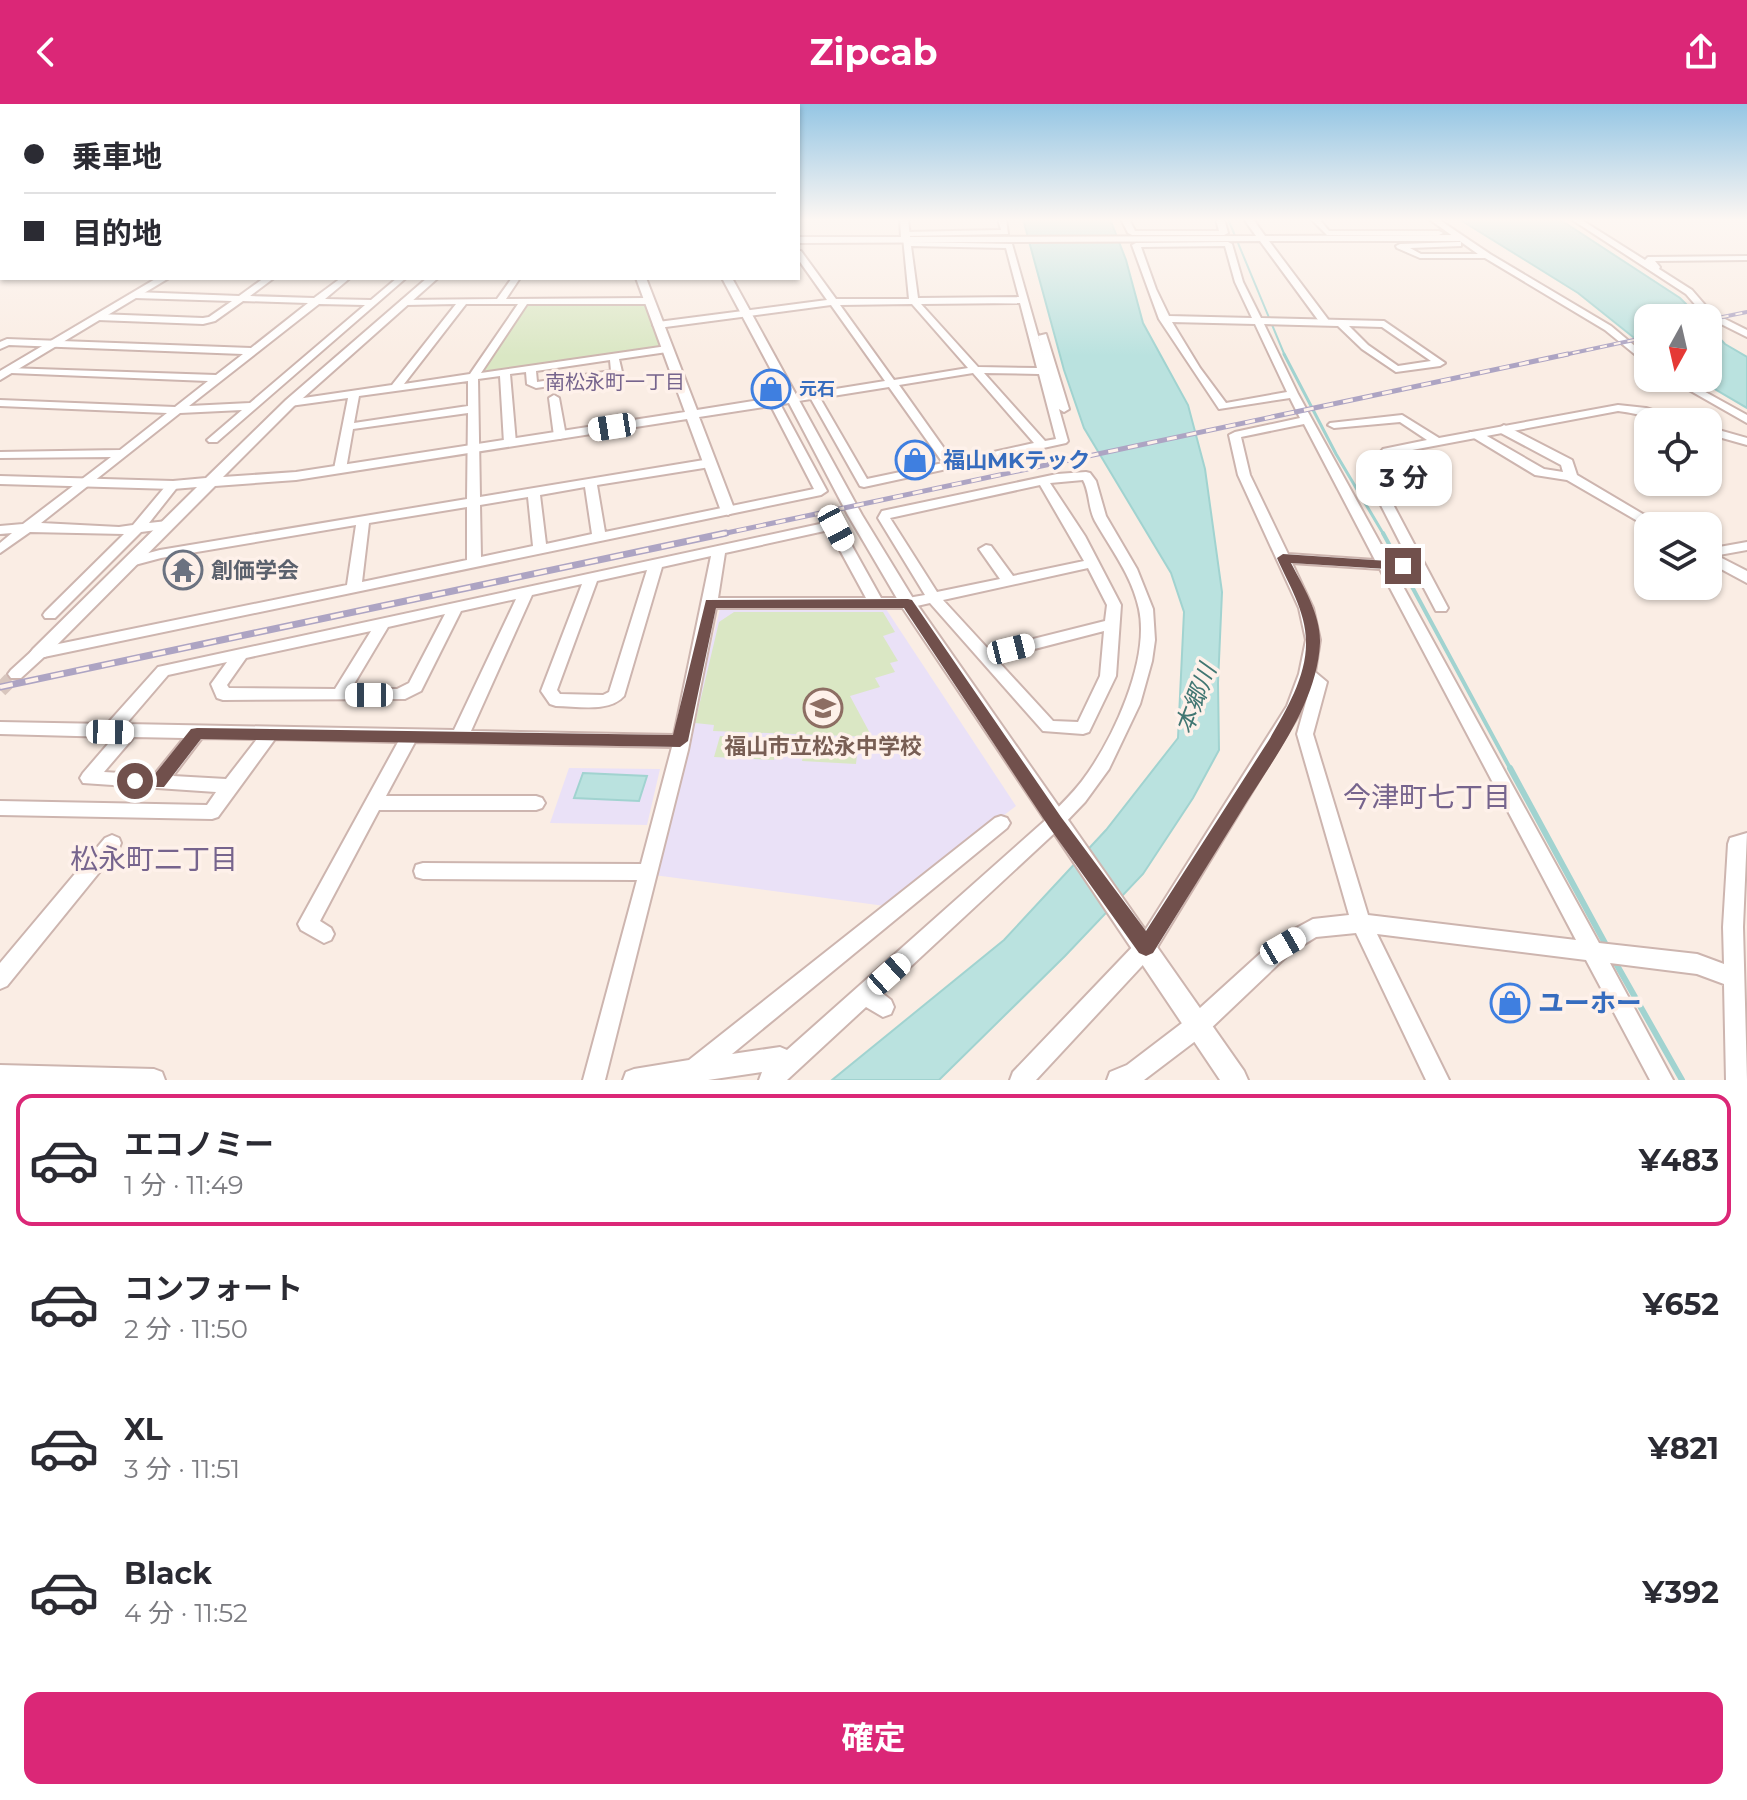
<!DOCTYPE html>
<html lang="ja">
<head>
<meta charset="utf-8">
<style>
	:root { --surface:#fff; --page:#f2f2f3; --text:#2b2b33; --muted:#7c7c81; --line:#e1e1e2; --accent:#db2777 }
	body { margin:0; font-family:Montserrat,"Noto Sans JP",sans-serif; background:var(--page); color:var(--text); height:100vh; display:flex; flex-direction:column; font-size:30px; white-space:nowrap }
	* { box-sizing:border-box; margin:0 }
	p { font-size:26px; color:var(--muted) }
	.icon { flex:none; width:44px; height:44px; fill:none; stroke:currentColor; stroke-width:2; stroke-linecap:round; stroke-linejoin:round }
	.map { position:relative; height:976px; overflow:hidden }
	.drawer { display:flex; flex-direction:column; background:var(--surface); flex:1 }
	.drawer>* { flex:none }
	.top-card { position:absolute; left:0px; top:0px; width:800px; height:176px; box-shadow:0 2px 6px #0004; display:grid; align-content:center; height:176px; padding:0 24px; background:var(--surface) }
	.needle { width:52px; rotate:188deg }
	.buttons { position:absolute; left:1634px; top:200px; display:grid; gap:16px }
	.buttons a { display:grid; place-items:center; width:88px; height:88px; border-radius:16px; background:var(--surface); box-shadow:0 2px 6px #0004; font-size:40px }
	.end { position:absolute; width:36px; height:36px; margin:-18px; border:10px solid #71504c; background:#fff; box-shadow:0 0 0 4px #fff }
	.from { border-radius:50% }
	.bubble { position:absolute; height:56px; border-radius:16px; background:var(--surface); box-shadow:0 2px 6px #0004; font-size:26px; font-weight:700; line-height:56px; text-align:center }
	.car { position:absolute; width:24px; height:48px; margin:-24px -12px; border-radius:10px; box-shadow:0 0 6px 2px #0007; background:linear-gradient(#fff 24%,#345 0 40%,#fff 0 76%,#345 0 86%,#fff 0) }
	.top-card b { display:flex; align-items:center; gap:28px; height:76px; font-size:30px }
	.top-card b+b { border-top:2px solid var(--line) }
	.top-card i { width:20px; height:20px; background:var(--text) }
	ul { padding:14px 0 0; list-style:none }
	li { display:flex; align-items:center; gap:24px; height:132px; margin:0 16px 12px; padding:0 8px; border:4px solid transparent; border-radius:16px }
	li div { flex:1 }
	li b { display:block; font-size:30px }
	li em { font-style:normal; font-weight:700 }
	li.selected { border-color:var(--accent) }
	li>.icon { width:72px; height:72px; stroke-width:1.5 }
	.action { display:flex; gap:16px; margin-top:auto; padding:16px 24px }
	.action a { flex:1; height:92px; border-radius:16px; background:var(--accent); color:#fff; font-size:32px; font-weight:700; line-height:92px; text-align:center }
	header { display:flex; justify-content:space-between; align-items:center; height:104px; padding:0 24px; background:var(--accent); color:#fff; font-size:36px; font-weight:700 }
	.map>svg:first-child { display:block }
</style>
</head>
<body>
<header><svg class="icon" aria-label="back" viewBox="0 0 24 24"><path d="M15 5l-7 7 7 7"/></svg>Zipcab<svg class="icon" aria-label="share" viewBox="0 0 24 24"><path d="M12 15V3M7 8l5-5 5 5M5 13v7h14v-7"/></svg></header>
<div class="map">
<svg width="1747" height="976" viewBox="0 0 1747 976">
	<rect width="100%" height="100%" fill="#faede4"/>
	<path fill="#eae1f7" d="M 720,505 L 886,505 L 1016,702 L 885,802 L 654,771 Z
		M 569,664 L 660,665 L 647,721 L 550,719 Z"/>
	<path fill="#dae7c4" d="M 532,200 L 645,200 L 660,244 L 482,268 L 526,202 Z
		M 734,508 L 883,508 L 895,528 L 883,532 L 898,557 L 890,559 L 895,568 L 875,574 L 880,583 L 850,592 L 872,633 L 713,627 L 714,621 L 695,619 L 719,518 Z
		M 720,632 L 778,636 L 774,656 L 714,653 Z
		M 806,636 L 858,640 L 856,660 L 802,657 Z"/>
	<path fill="#bae2df" stroke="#a1d3d0" stroke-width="2" d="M 1023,115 L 1110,115 L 1126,156 L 1143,219 L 1188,301 L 1205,365 L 1222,488 L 1218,579 L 1219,646 L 1193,694 L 1143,770 L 1065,852 L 939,976 L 832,976 L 1004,836 L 1106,726 L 1178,634 L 1184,508 L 1171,469 L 1084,324 L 1064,266 Z
		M 1459,115 L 1559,115 L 1680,194 L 1700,214 L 1648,214 L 1648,245 L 1578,189 Z
		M 1708,222 L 1725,240 L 1747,253 L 1747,304 L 1696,274 L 1708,274 Z
		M 583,669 L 647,672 L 639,697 L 574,694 Z"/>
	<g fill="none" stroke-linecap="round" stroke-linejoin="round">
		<path stroke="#a1d3d0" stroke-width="2" d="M 1228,115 L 1285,252"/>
		<path stroke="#a1d3d0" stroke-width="3" d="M 1284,250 L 1336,350 L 1384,431"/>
		<path stroke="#a1d3d0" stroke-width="4" d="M 1383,429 L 1511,666"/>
		<path stroke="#a1d3d0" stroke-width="6" d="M 1510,664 L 1606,841
			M 1614,856 L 1682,976"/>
		<path stroke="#d8c6be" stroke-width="15" stroke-dasharray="15 7" stroke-linecap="butt" d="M 0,586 L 16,570"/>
		<defs>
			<path id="minor" d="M 998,115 L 1006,115 L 1008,130 L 905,132 L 901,130 L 905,128 L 1001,126 Z
				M 1121,115 L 1129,115 L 1135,127 L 1219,127 L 1216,115 L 1224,115 L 1228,129 L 1224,131 L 1132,131 L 1128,129 Z
				M 1311,115 L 1319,115 L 1329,127 L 1439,127 L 1443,129 L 1439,131 L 1327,131 Z
				M 1429,115 L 1438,115 L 1490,150 L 1611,222 L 1648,253 L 1648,261 L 1605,226 L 1485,154 L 1420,154 L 1397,144 L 1396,142 L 1400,140 L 1458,138 L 1461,138 L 1461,142 L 1410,144 L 1421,150 L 1478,150 Z
				M 1571,115 L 1580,115 L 1645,156 L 1648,153 L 1747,152 L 1747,156 L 1655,157 L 1660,163 L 1659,165 L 1692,186 L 1711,208 L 1747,226 L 1747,233 L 1705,212 L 1686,190 Z
				M 903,133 L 909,133 L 910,138 L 1012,140 L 1041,242 L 1038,232 L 1046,230 L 1069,305 L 1064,308 L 1059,305 L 1068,337 L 1066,339 L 864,383 L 860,382 L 811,295 L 792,298 L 787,295 L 792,292 L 885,277 L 831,201 L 658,224 L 653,221 L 658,218 L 827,196 L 798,155 L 798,147 L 801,147 L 836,195 L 909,195 ZM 911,142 L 1006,144 L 1019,193 L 918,194 ZM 1020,199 L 1037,264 L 978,263 L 921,200 ZM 912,200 L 968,264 L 894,276 L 840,201 ZM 973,269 L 1034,339 L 953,357 L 899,281 ZM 984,269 L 1039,270 L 1056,335 L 1045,337 ZM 889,283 L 943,359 L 867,375 L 820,294 Z
				M 1228,138 L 1232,140 L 1243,178 L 1261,214 L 1384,217 L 1445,259 L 1440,262 L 1396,268 L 1362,245 L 1338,222 L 1264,220 L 1298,290 L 1390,457 L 1410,458 L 1366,372 L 1372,358 L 1383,345 L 1427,336 L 1400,318 L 1334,324 L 1328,321 L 1330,319 L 1402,311 L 1439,334 L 1618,301 L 1646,304 L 1689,318 C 1665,318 1642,310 1618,307 L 1391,350 L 1384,359 L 1378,372 L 1448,504 L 1446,507 L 1436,507 L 1415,467 L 1394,466 L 1599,839 L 1697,850 L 1724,860 L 1723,823 L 1728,740 L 1730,734 L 1747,729 L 1743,823 L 1747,976 L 1726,976 L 1724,880 L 1697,870 L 1610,859 L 1673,976 L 1650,976 L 1586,856 L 1377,830 L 1449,976 L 1426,976 L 1356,829 L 1316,833 L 1290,849 L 1206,929 L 1144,976 L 1107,976 L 1110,968 L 1127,961 L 1190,913 L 1276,835 L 1313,815 L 1349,811 L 1297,630 L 1309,587 L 1301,607 L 1153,850 L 1036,976 L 1010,976 L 1013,968 L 1139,836 L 1287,602 L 1299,570 L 1306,536 L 1299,504 L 1238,371 L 1229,331 L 1235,328 L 1300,314 L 1290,294 L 1219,305 L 1159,215 L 1132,141 L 1136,139 ZM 1225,142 L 1235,178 L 1252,214 L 1169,212 L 1156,185 L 1141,143 ZM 1172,218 L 1255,220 L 1287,288 L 1226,299 L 1200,264 ZM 1349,222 L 1382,223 L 1431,257 L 1398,262 L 1368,241 ZM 1304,320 L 1375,456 L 1288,450 L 1250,371 L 1241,333 ZM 1292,459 L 1380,465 L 1576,836 L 1368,811 L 1313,630 L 1327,578 L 1315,568 L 1320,536 L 1313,504 Z
				M 264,174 L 274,174 L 250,192 L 314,194 L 341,174 L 350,174 L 325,195 L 371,196 L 397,174 L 406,174 L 217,338 L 209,338 L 207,336 L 242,306 L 180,309 L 41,419 L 119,423 L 133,421 L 169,378 L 177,378 L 179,381 L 149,419 L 167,417 L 173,421 L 172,424 L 141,428 L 55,514 L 45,514 L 43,511 L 45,508 L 124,430 L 30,428 L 0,449 L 0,439 L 12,429 L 0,430 L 0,422 L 23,420 L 111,353 L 0,354 L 0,348 L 120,346 L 167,309 L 0,302 L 0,296 L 175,303 L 208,277 L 11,269 L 7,268 L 7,264 L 216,271 L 243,250 L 9,241 L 0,245 L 0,238 L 7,235 L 251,244 L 308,199 L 243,197 L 215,217 L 203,220 L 98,216 L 93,213 L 98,210 L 203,214 L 209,213 L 232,197 L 135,194 L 131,191 L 135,188 L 239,192 ZM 319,200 L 365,201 L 250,299 L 189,302 Z
				M 512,174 L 520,174 L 506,195 L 648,194 L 652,197 L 648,200 L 527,200 L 481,269 L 667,242 L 672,245 L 667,248 L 619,255 L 622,268 L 614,273 L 536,284 L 527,280 L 526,268 L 510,270 L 516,339 L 510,342 L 504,339 L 500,272 L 478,275 L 480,393 L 710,355 L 716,359 L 710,363 L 597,381 L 605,428 L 814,385 L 769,298 L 774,295 L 779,298 L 827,387 L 821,391 L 44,553 L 21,574 L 11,574 L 8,570 L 11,566 L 34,545 L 39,544 L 347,481 L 356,421 L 161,454 L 131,462 L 126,461 L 124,458 L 126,455 L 160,446 L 467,395 L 468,309 L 353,325 L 346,365 L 340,369 L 334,365 L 348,294 L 290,302 L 285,299 L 290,296 L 392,281 L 456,200 L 405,201 L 401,198 L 402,196 L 497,195 ZM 466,200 L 518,200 L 470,270 L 404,280 ZM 610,256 L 611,267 L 537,278 L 536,267 ZM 468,277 L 468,302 L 354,319 L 359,292 ZM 585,383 L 592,430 L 546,440 L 540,391 ZM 528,393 L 533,442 L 481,453 L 480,401 ZM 467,403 L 467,456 L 362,478 L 369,419 Z
				M 1668,274 L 1680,274 L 1747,311 L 1747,319 Z
				M 554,291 L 559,294 L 566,332 L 560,335 L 554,332 L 549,294 Z
				M 1708,323 L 1747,334 L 1747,341 L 1708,330 Z
				M 1086,368 L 1090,369 L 1096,377 L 1106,412 L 1137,465 L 1153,505 L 1155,536 L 1152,557 L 1140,600 L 1109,665 L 1085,698 L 1061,723 L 882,889 L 891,896 L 894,903 L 891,910 L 883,913 L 866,903 L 787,976 L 759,976 L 762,968 L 708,976 L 623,976 L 626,968 L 634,965 L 689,956 L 995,714 L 1001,712 L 1007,714 L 1010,719 L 1007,724 L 732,950 L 780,943 L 787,946 L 1049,713 C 1060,701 1072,690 1082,677 C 1113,636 1150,556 1139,505 C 1132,472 1111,445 1095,417 C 1088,404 1090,389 1083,376 L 1050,379 L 1085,432 L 1121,501 L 1116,572 L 1089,628 L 1083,630 L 1043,627 L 930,499 L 908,504 L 716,504 L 688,646 L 605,976 L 583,976 L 637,776 L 423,775 L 416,773 L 414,767 L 416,761 L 423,759 L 641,760 L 672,643 L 415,638 L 386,692 L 536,692 L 542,694 L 545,699 L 542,704 L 536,706 L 379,706 L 320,817 L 331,824 L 334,830 L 331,836 L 324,839 L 301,826 L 298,820 L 398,638 L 275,635 L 218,713 L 212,715 L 0,711 L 0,697 L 207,701 L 216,688 L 83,679 L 80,674 L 83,669 L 114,633 L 0,630 L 0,618 L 107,620 L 158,563 L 829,418 L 841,421 L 842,424 L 881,494 L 908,494 L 925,491 L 878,414 L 882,407 L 1057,370 ZM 1040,381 L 1084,457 L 1013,472 L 991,442 L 986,441 L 979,445 L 1000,475 L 937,488 L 890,414 ZM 829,426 L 866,494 L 718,494 L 725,449 ZM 711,452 L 674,631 L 471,627 L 532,491 L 582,480 L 541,587 L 550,600 L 556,602 C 577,602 609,609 624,592 L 662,463 ZM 1088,464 L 1107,501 L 1105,517 L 989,546 L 943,496 ZM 647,466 L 609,588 L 603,591 L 560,590 L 557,586 L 597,477 ZM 516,495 L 454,626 L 126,620 L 168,571 L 227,558 L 211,580 L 217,594 L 223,596 L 405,595 L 421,587 L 461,507 ZM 445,510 L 409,579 L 397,585 L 351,585 L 388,523 ZM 371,527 L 335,585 L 229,584 L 227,581 L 246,554 ZM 1104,527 L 1100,572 L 1078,618 L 1053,617 L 996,555 ZM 134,633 L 184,634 L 154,671 L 104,668 ZM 202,634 L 257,635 L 226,675 L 173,672 Z
				M 1747,438 L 1747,446 L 1708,453 L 1708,445 Z
				M 112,731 L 119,734 L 121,739 L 119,744 L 7,882 L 0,885 L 0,859 L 105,734 Z
				M 0,961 L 154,965 L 162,968 L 165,976 L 0,976 Z"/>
			<path id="tertiary" d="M 900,115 L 908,115 L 910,133 L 1256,132 L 1244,115 L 1253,115 L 1265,132 L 1459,131 L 1463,134 L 1459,137 L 1269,137 L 1330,218 L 1325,221 L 1321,220 L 1260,137 L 798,139 L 798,133 L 901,133 Z
				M 157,174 L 169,174 L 0,276 L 0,267 Z
				M 427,174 L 438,174 L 294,302 L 223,373 L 296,368 L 685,308 L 636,174 L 646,174 L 697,306 L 785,292 L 722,174 L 732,174 L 862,411 L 914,496 L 1244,967 L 1248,976 L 1220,976 L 902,503 L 848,411 L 789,299 L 699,313 L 735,407 L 728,411 L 721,407 L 687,315 L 296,376 L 215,382 L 45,553 L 33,553 L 30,549 L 33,545 L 197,383 L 173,385 L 0,380 L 0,372 L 173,377 L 206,374 L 286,296 Z
				M 1504,321 L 1572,356 L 1577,371 L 1663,422 L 1648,423 L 1567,376 L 1535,371 L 1469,331 L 1470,328 L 1480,328 L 1544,365 L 1563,368 L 1561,361 L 1499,328 L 1498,325 Z
				M 1708,447 L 1747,467 L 1747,479 L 1708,458 Z"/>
			<path id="primary" d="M 0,136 L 2,136 L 2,142 L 0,142 Z
				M 2,161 L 2,169 L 0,170 L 0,162 Z"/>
		</defs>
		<use href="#minor" stroke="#cdb5af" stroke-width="4"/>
		<use href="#tertiary" stroke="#cdb5af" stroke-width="4"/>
		<use href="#primary" stroke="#d4cac9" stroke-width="4"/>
		<use href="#minor" fill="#fff" fill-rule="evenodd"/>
		<use href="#tertiary" fill="#fff" fill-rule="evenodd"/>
		<use href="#primary" fill="#f4c2a1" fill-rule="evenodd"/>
		<defs>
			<path id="rail-far2" d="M 1708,216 L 1747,208
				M 1559,252 L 1648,233"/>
			<path id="rail-far1" d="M 717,431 L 1568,250"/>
			<path id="rail" d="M 0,583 L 726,429"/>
		</defs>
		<use href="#rail-far2" stroke="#ada4c3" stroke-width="4"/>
		<use href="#rail-far1" stroke="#ada4c3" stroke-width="5"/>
		<use href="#rail" stroke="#ada4c3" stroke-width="7"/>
		<use href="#rail-far2" stroke="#fef1ea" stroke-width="2" stroke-dasharray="7" stroke-linecap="butt"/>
		<use href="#rail-far1" stroke="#fef1ea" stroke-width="3" stroke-dasharray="10" stroke-linecap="butt"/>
		<use href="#rail" stroke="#fef1ea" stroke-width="4" stroke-dasharray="13" stroke-linecap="butt"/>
	</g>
	<linearGradient id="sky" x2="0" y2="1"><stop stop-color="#95c6e4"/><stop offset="0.46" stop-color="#fdf7f3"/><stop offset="1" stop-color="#fdf7f3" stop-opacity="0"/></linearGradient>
	<rect width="1747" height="252" fill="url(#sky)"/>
	<path fill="#71504c" d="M 1283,450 L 1403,458 L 1409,462 L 1403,466 L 1291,459 C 1303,482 1321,511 1320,539 C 1317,601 1271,658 1240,709 C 1211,756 1182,802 1153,849 L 1146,852 L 1139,849 L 1049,723 L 904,504 L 716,504 L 688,637 L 680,643 L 201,635 L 164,683 L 135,683 L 127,677 L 135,670 L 154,671 L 191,625 L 197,624 L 673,631 L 706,496 L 908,495 L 912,496 L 1061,713 L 1146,827 L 1269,636 C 1286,606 1307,572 1306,537 C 1306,508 1288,479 1277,454 Z"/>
	<defs>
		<symbol id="shop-ring" viewBox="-11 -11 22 22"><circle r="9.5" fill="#fef1ea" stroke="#3f7fe0" stroke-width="1.5"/><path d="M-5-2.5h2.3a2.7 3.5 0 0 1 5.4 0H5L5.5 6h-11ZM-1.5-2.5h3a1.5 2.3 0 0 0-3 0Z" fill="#3f7fe0"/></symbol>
		<symbol id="temple-ring" viewBox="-11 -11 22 22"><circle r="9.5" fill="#fef1ea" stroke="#6b7280" stroke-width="1.5"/><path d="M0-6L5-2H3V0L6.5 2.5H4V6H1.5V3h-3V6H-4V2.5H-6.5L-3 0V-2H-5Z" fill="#6b7280"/></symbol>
		<symbol id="school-ring" viewBox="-11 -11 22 22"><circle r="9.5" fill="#fef1ea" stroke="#8d6e63" stroke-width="1.5"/><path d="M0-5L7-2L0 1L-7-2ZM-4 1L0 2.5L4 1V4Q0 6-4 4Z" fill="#8d6e63"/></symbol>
	</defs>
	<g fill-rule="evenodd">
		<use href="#shop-ring" x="749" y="263" width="44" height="44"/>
		<use href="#shop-ring" x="893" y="334" width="44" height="44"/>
		<use href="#temple-ring" x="161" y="444" width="44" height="44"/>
		<use href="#school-ring" x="801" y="582" width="44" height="44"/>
		<use href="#shop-ring" x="1488" y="877" width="44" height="44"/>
	</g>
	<g text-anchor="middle" stroke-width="7" stroke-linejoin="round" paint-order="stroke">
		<g font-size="18" font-weight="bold" fill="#366cbe" stroke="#fef1ea" text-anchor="start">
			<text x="799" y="291">元石</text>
		</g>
		<g font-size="20" fill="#76648d" stroke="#fef1ea">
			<text x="615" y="285">南松永町一丁目</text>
		</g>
		<g font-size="22" font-weight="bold" fill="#366cbe" stroke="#fef1ea" text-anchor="start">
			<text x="943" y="364">福山MKテック</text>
		</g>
		<g font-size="22" font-weight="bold" fill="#5b616d" stroke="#fef1ea" text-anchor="start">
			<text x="211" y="474">創価学会</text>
		</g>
		<g font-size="22" font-weight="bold" fill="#785e54" stroke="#fef1ea">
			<text x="823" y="650">福山市立松永中学校</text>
		</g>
		<g font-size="24" font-style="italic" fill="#417672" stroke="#fef1ea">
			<text transform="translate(1196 595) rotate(-69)" y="8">本郷川</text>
		</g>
		<g font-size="26" font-weight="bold" fill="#366cbe" stroke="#fef1ea" text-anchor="start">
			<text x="1538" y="908">ユーホー</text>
		</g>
		<g font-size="28" fill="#76648d" stroke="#fef1ea">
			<text x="1427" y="703">今津町七丁目</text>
			<text x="154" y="765">松永町二丁目</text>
		</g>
	</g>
</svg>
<div class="buttons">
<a><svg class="needle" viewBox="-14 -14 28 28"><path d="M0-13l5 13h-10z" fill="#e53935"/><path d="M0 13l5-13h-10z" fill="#7c7c81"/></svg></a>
<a><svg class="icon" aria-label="locate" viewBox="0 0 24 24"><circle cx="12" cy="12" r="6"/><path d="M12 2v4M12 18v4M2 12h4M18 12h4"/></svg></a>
<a><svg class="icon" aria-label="layers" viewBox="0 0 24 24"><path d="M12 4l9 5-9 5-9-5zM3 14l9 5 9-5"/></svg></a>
</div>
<i class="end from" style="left:135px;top:677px"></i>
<i class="end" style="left:1403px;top:462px"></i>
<div class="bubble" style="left:1356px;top:346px;width:96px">3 分</div>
<i class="car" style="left:612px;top:323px;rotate:261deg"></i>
<i class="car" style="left:836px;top:424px;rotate:152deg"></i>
<i class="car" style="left:1011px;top:545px;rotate:76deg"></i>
<i class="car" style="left:369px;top:591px;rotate:270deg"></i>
<i class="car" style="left:110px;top:628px;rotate:91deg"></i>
<i class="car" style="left:1283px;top:842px;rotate:60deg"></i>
<i class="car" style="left:889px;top:870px;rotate:48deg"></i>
<div class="top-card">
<b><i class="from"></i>乗車地</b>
<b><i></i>目的地</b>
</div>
</div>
<section class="drawer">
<ul>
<li class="selected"><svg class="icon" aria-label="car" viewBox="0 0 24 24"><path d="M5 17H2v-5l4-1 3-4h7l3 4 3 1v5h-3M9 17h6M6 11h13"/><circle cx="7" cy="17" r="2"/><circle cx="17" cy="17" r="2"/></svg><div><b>エコノミー</b><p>1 分 · 11:49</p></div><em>¥483</em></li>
<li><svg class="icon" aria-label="car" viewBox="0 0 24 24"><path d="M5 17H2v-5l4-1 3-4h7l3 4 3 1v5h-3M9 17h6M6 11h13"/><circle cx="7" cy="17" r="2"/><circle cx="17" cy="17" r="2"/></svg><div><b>コンフォート</b><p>2 分 · 11:50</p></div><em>¥652</em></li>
<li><svg class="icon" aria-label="car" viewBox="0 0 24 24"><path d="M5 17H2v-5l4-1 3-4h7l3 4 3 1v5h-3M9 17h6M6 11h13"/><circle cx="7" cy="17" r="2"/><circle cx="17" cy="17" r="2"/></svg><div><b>XL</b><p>3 分 · 11:51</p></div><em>¥821</em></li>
<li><svg class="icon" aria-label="car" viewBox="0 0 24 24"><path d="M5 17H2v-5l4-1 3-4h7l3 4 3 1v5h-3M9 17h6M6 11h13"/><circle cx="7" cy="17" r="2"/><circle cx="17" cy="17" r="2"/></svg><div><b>Black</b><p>4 分 · 11:52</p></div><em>¥392</em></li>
</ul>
<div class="action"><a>確定</a></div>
</section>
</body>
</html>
